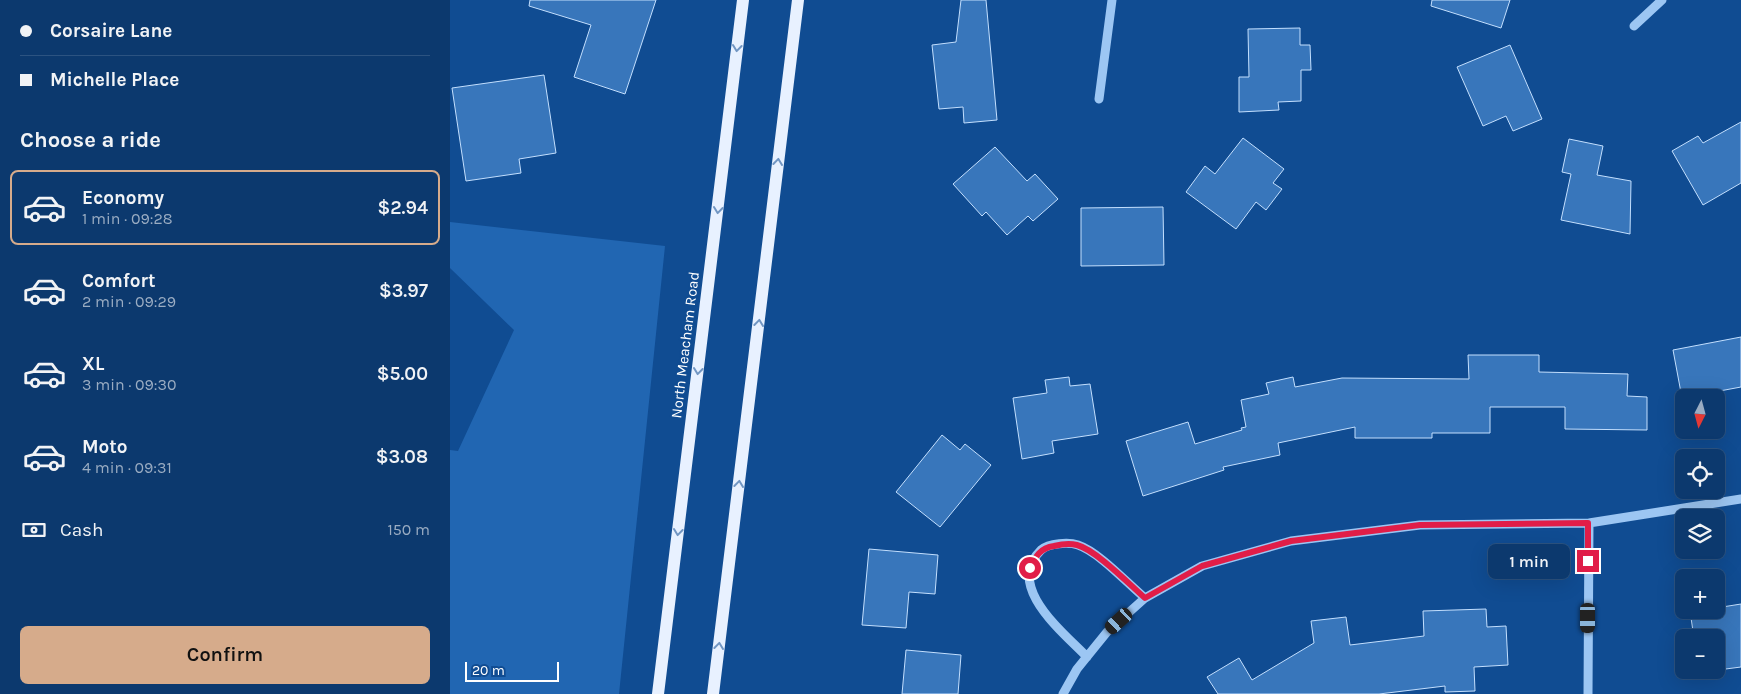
<!DOCTYPE html>
<html lang="en">
<head>
<meta charset="utf-8">
<style>
	:root { --surface:#0c396e; --page:#1a4476; --text:#f1f3f6; --muted:#9aacc2; --line:#2c5381; --accent:#d6ab8b }
	body { margin:0; font-family:Karla,sans-serif; background:var(--page); color:var(--text); height:100vh; display:flex; flex-direction:column; font-size:19px; white-space:nowrap }
	* { box-sizing:border-box; margin:0 }
	p { font-size:16px; color:var(--muted) }
	.icon { flex:none; width:28px; height:28px; fill:none; stroke:currentColor; stroke-width:2; stroke-linecap:round; stroke-linejoin:round }
	.map { position:relative; flex:1; overflow:hidden }
	.side { display:flex; flex-direction:column; background:var(--surface); width:450px }
	.side>* { flex:none }
	.top-card { display:grid; align-content:center; height:110px; padding:0 20px; background:var(--surface) }
	.needle { width:32px; rotate:186deg }
	.buttons { position:absolute; left:1225px; top:389px; display:grid; gap:10px }
	.buttons a { display:grid; place-items:center; width:50px; height:50px; border-radius:8px; background:var(--surface); box-shadow:0 5px 20px #0002,0 0 0 1px var(--line); font-size:25px }
	.scale { position:absolute; left:15px; bottom:12px; width:94px; box-sizing:border-box; padding-left:5px; border:2px solid #fff; border-top:0; font-size:14px; line-height:18px; white-space:nowrap; color:#fff; -webkit-text-stroke:4px #104c92; paint-order:stroke }
	.end { position:absolute; width:22px; height:22px; margin:-11px; border:6px solid #e11d48; background:#fff; box-shadow:0 0 0 2px #fff }
	.from { border-radius:50% }
	.bubble { position:absolute; height:35px; border-radius:8px; background:var(--surface); box-shadow:0 5px 20px #0002,0 0 0 1px var(--line); font-size:16px; font-weight:600; line-height:35px; text-align:center }
	.car { position:absolute; width:15px; height:30px; margin:-15px -8px; border-radius:6px; box-shadow:0 0 4px 1px #0007; background:linear-gradient(#222 24%,#8ab4d8 0 40%,#222 0 76%,#8ab4d8 0 86%,#222 0) }
	.top-card b { display:flex; align-items:center; gap:18px; height:48px; font-size:19px }
	.top-card b+b { border-top:1px solid var(--line) }
	.top-card i { width:12px; height:12px; background:var(--text) }
	ul { padding:0; list-style:none }
	li { display:flex; align-items:center; gap:15px; height:75px; margin:0 10px 8px; padding:0 10px; border:2px solid transparent; border-radius:8px }
	li div { flex:1 }
	li b { display:block; font-size:19px }
	li em { font-style:normal; font-weight:600 }
	li.current { border-color:var(--accent) }
	li>.icon { width:45px; height:45px; stroke-width:1.5 }
	h2 { padding:0 20px; font-size:22px; line-height:60px }
	.pay { display:flex; align-items:center; gap:12px; height:55px; padding:0 20px; font-size:19px }
	.pay p { margin-inline-start:auto }
	.primary-button { display:flex; gap:10px; margin-top:auto; padding:10px 20px }
	.primary-button a { flex:1; height:58px; border-radius:8px; background:var(--accent); color:#111; font-size:20px; font-weight:600; line-height:58px; text-align:center }
	main { display:flex; flex:1; min-height:0 }
	.map>svg:first-child { display:block }
</style>
</head>
<body>
<main>
<section class="side">
<div class="top-card">
<b><i class="from"></i>Corsaire Lane</b>
<b><i></i>Michelle Place</b>
</div>
<h2>Choose a ride</h2>
<ul>
<li class="current"><svg class="icon" aria-label="car" viewBox="0 0 24 24"><path d="M5 17H2v-5l4-1 3-4h7l3 4 3 1v5h-3M9 17h6M6 11h13"/><circle cx="7" cy="17" r="2"/><circle cx="17" cy="17" r="2"/></svg><div><b>Economy</b><p>1 min · 09:28</p></div><em>$2.94</em></li>
<li><svg class="icon" aria-label="car" viewBox="0 0 24 24"><path d="M5 17H2v-5l4-1 3-4h7l3 4 3 1v5h-3M9 17h6M6 11h13"/><circle cx="7" cy="17" r="2"/><circle cx="17" cy="17" r="2"/></svg><div><b>Comfort</b><p>2 min · 09:29</p></div><em>$3.97</em></li>
<li><svg class="icon" aria-label="car" viewBox="0 0 24 24"><path d="M5 17H2v-5l4-1 3-4h7l3 4 3 1v5h-3M9 17h6M6 11h13"/><circle cx="7" cy="17" r="2"/><circle cx="17" cy="17" r="2"/></svg><div><b>XL</b><p>3 min · 09:30</p></div><em>$5.00</em></li>
<li><svg class="icon" aria-label="car" viewBox="0 0 24 24"><path d="M5 17H2v-5l4-1 3-4h7l3 4 3 1v5h-3M9 17h6M6 11h13"/><circle cx="7" cy="17" r="2"/><circle cx="17" cy="17" r="2"/></svg><div><b>Moto</b><p>4 min · 09:31</p></div><em>$3.08</em></li>
</ul>
<div class="pay"><svg class="icon" aria-label="cash" viewBox="0 0 24 24"><path d="M3 7h18v10H3z"/><circle cx="12" cy="12" r="2"/></svg>Cash<p>150 m</p></div>
<div class="primary-button"><a>Confirm</a></div>
</section>
<div class="map">
<svg width="1291" height="694" viewBox="0 0 1291 694">
	<rect width="100%" height="100%" fill="#104c92"/>
	<path fill="#2166b2" d="M 0,222 L 215,246 L 169,694 L 0,694 L 0,450 L 8,451 L 64,330 L 0,268 Z"/>
	<path fill="#3876bb" stroke="#c3dffe" d="M 80,0 L 206,0 L 175,94 L 124,77 L 141,25 L 79,6 Z
		M 511,0 L 536,0 L 547,120 L 514,123 L 513,107 L 489,109 L 482,45 L 506,42 Z
		M 982,0 L 1060,0 L 1051,28 L 981,6 Z
		M 850,28 L 850,45 L 860,45 L 861,70 L 851,70 L 851,101 L 828,102 L 829,110 L 789,112 L 789,77 L 799,77 L 798,29 Z
		M 1060,45 L 1092,119 L 1063,131 L 1056,116 L 1033,126 L 1007,67 Z
		M 94,75 L 106,153 L 69,159 L 71,173 L 16,181 L 2,88 Z
		M 1291,122 L 1291,183 L 1253,205 L 1222,151 L 1248,136 L 1253,143 Z
		M 793,138 L 834,169 L 823,183 L 832,189 L 816,210 L 806,202 L 786,229 L 736,192 L 755,166 L 765,174 Z
		M 1119,139 L 1153,146 L 1147,175 L 1181,181 L 1180,234 L 1111,220 L 1121,174 L 1112,172 Z
		M 545,147 L 577,181 L 585,174 L 608,199 L 583,221 L 578,216 L 557,235 L 536,212 L 532,216 L 503,184 Z
		M 713,207 L 714,265 L 631,266 L 631,208 Z
		M 1291,337 L 1291,387 L 1232,398 L 1223,350 Z
		M 1018,355 L 1089,355 L 1089,372 L 1178,374 L 1177,396 L 1197,397 L 1197,430 L 1115,429 L 1115,407 L 1040,407 L 1040,433 L 982,433 L 982,438 L 905,438 L 905,427 L 828,443 L 830,455 L 773,467 L 774,470 L 693,496 L 676,441 L 738,422 L 745,444 L 792,430 L 791,428 L 796,427 L 791,400 L 819,394 L 816,383 L 843,377 L 845,387 L 892,378 L 1019,379 Z
		M 619,377 L 620,386 L 640,384 L 648,434 L 602,441 L 604,453 L 572,459 L 563,398 L 597,393 L 595,380 Z
		M 492,435 L 510,450 L 515,444 L 541,465 L 490,527 L 446,492 Z
		M 419,549 L 488,555 L 485,594 L 459,592 L 456,628 L 412,625 Z
		M 1291,604 L 1291,667 L 1268,670 L 1266,638 L 1244,638 L 1240,611 L 1266,610 L 1266,608 Z
		M 1036,609 L 1037,627 L 1056,626 L 1058,665 L 1024,667 L 1025,691 L 995,692 L 995,686 L 929,694 L 768,694 L 757,677 L 789,658 L 802,680 L 864,643 L 861,621 L 896,617 L 900,645 L 974,636 L 973,611 Z
		M 456,650 L 511,655 L 508,694 L 452,694 Z"/>
	<g fill="none" stroke-linecap="round" stroke-linejoin="round">
		<path stroke="#9cc6f3" stroke-width="9" d="M 1184,26 L 1212,0
			M 649,99 L 662,0
			M 637,657 C 613,632 554,586 591,550 C 599,543 619,542 628,545 C 649,552 677,583 695,598
			M 613,694 L 627,669 L 657,632 L 695,598 L 752,566 L 841,541 L 970,525 L 1139,523 L 1291,499
			M 1138,694 L 1139,523"/>
		<path stroke="#e8f1ff" stroke-width="12" d="M 208,694 L 293,0
			M 263,694 L 348,0"/>
	</g>
	<defs><path id="oneway-chevron" d="M-2-3.5L2.5 0L-2 3.5" fill="none" stroke-width="1.6" stroke-linecap="round" stroke-linejoin="round" transform="scale(1.25)"/></defs>
	<g stroke="#7196c3">
		<use href="#oneway-chevron" transform="translate(287 48) rotate(97)"/>
		<use href="#oneway-chevron" transform="translate(328 162) rotate(-83)"/>
		<use href="#oneway-chevron" transform="translate(268 210) rotate(97)"/>
		<use href="#oneway-chevron" transform="translate(309 323) rotate(-83)"/>
		<use href="#oneway-chevron" transform="translate(248 371) rotate(97)"/>
		<use href="#oneway-chevron" transform="translate(289 484) rotate(-83)"/>
		<use href="#oneway-chevron" transform="translate(228 532) rotate(97)"/>
		<use href="#oneway-chevron" transform="translate(269 646) rotate(-83)"/>
	</g>
	<g fill="none" stroke-linecap="round" stroke-linejoin="round">
		<path stroke="#e11d48" stroke-width="6" d="M 580,568 C 586,556 590,548 604,546 C 612,544 619,543 627,545 C 646,550 679,584 695,598 L 752,566 L 841,541 L 970,525 L 1138,523 L 1138,561"/>
	</g>
	<g text-anchor="middle" stroke-width="4" stroke-linejoin="round" paint-order="stroke">
		<g font-size="15" fill="#fff" stroke="#104c92">
			<text transform="translate(235 345) rotate(-83)" y="5">North Meacham Road</text>
		</g>
	</g>
</svg>
<div class="buttons">
<a><svg class="needle" viewBox="-14 -14 28 28"><path d="M0-13l5 13h-10z" fill="#e53935"/><path d="M0 13l5-13h-10z" fill="#9aacc2"/></svg></a>
<a><svg class="icon" aria-label="locate" viewBox="0 0 24 24"><circle cx="12" cy="12" r="6"/><path d="M12 2v4M12 18v4M2 12h4M18 12h4"/></svg></a>
<a><svg class="icon" aria-label="layers" viewBox="0 0 24 24"><path d="M12 4l9 5-9 5-9-5zM3 14l9 5 9-5"/></svg></a>
<a>+</a>
<a>−</a>
</div>
<div class="scale">20 m</div>
<i class="end from" style="left:580px;top:568px"></i>
<i class="end" style="left:1138px;top:561px"></i>
<div class="bubble" style="left:1038px;top:544px;width:82px">1 min</div>
<i class="car" style="left:1138px;top:618px;rotate:180deg"></i>
<i class="car" style="left:669px;top:621px;rotate:228deg"></i>
</div>
</main>
</body>
</html>
